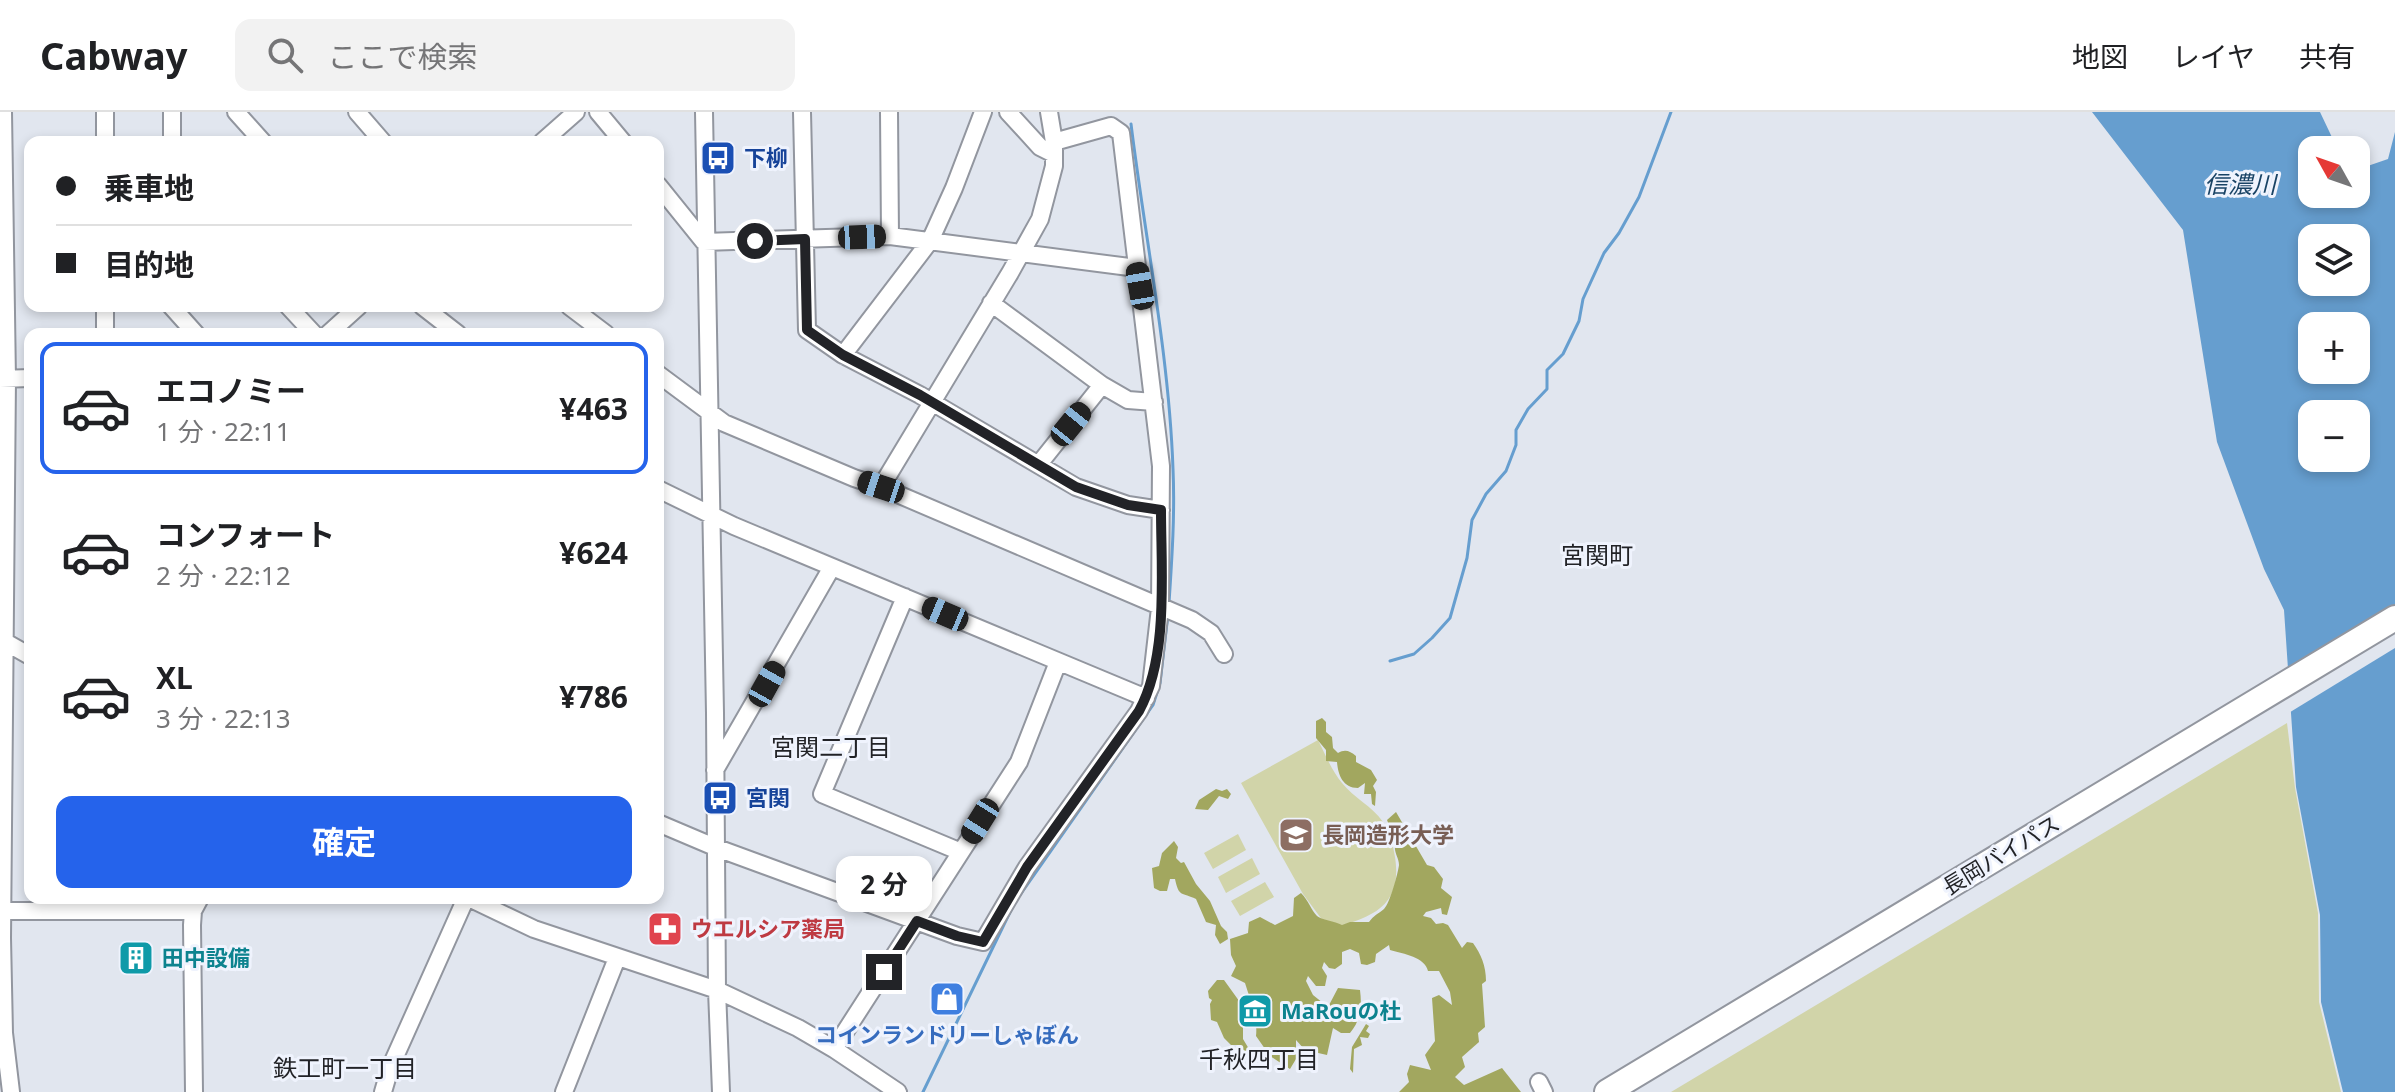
<!DOCTYPE html>
<html lang="ja">
<head>
<meta charset="utf-8">
<style>
	:root { --surface:#fff; --page:#f2f2f2; --text:#202124; --muted:#757577; --line:#e0e0e0; --accent:#2563eb }
	body { margin:0; font-family:"Noto Sans","Noto Sans JP",sans-serif; background:var(--page); color:var(--text); height:100vh; display:flex; flex-direction:column; font-size:30px; white-space:nowrap }
	* { box-sizing:border-box; margin:0 }
	p { font-size:26px; color:var(--muted) }
	.icon { flex:none; width:44px; height:44px; fill:none; stroke:currentColor; stroke-width:2; stroke-linecap:round; stroke-linejoin:round }
	.map { position:relative; flex:1; overflow:hidden }
	.drawer { position:absolute; left:24px; top:216px; width:640px; height:576px; display:flex; flex-direction:column; background:var(--surface); border-radius:16px; box-shadow:0 4px 12px #0003 }
	.drawer>* { flex:none }
	.guide { position:absolute; left:24px; top:24px; width:640px; height:176px; border-radius:16px; box-shadow:0 4px 12px #0003; display:grid; align-content:center; height:176px; padding:0 32px; background:var(--surface) }
	.needle { width:52px; rotate:310deg }
	.fabs { position:absolute; left:2298px; top:24px; display:grid; gap:16px }
	.fabs a { display:grid; place-items:center; width:72px; height:72px; border-radius:16px; background:var(--surface); box-shadow:0 4px 12px #0003; font-size:40px }
	.end { position:absolute; width:36px; height:36px; margin:-18px; border:10px solid #222327; background:#fff; box-shadow:0 0 0 4px #fff }
	.from { border-radius:50% }
	.bubble { position:absolute; height:56px; border-radius:16px; background:var(--surface); box-shadow:0 4px 12px #0003; font-size:26px; font-weight:700; line-height:56px; text-align:center }
	.car { position:absolute; width:24px; height:48px; margin:-24px -12px; border-radius:10px; box-shadow:0 0 6px 2px #0007; background:linear-gradient(#222 24%,#8ab4d8 0 40%,#222 0 76%,#8ab4d8 0 86%,#222 0) }
	.guide b { display:flex; align-items:center; gap:28px; height:76px; font-size:30px }
	.guide b+b { border-top:2px solid var(--line) }
	.guide i { width:20px; height:20px; background:var(--text) }
	ul { padding:14px 0 0; list-style:none }
	li { display:flex; align-items:center; gap:24px; height:132px; margin:0 16px 12px; padding:0 16px; border:4px solid transparent; border-radius:16px }
	li div { flex:1 }
	li b { display:block; font-size:30px }
	li em { font-style:normal; font-weight:700 }
	li.active { border-color:var(--accent) }
	li>.icon { width:72px; height:72px; stroke-width:1.5 }
	.cta { display:flex; gap:16px; margin-top:auto; padding:16px 32px }
	.cta a { flex:1; height:92px; border-radius:16px; background:var(--accent); color:#fff; font-size:32px; font-weight:700; line-height:92px; text-align:center }
	header { display:flex; align-items:center; gap:48px; box-sizing:border-box; height:112px; padding:0 40px; background:var(--surface); border-bottom:2px solid var(--line) }
	header strong { font-size:38px }
	nav { display:flex; gap:44px; margin-inline-start:auto; font-size:28px }
	.search { width:560px; height:72px; background:var(--page); display:flex; align-items:center; gap:20px; box-sizing:border-box; padding:0 28px; border-radius:16px; color:var(--muted); font-size:30px }
	.map>svg:first-child { display:block }
</style>
</head>
<body>
<header>
<strong>Cabway</strong>
<div class="search"><svg class="icon" aria-label="search" viewBox="0 0 24 24"><circle cx="10" cy="10" r="6"/><path d="M15 15l6 6"/></svg>ここで検索</div>
<nav><a>地図</a><a>レイヤ</a><a>共有</a></nav>
</header>
<div class="map">
<svg width="2395" height="980" viewBox="0 0 2395 980">
	<rect width="100%" height="100%" fill="#e1e6ef"/>
	<path fill="#d1d4a9" d="M 2287,611 L 2295,676 L 2318,801 L 2319,890 L 2341,980 L 1671,980 Z
		M 1318,628 C 1325,642 1332,659 1342,671 C 1354,686 1372,694 1383,710 C 1390,720 1393,733 1395,745 C 1403,796 1370,806 1329,817 L 1303,782 L 1241,671 Z
		M 1238,722 L 1246,738 L 1213,757 L 1204,741 Z
		M 1252,746 L 1260,762 L 1226,781 L 1218,765 Z
		M 1265,770 L 1274,785 L 1240,804 L 1231,789 Z"/>
	<path fill="#a2a75f" d="M 1322,606 L 1326,610 L 1326,620 L 1332,625 L 1333,636 L 1338,641 C 1345,637 1350,639 1356,644 L 1356,650 L 1371,658 L 1377,668 L 1373,674 L 1376,680 L 1375,694 L 1372,692 L 1371,682 L 1364,682 L 1365,671 L 1358,676 C 1343,676 1338,663 1337,650 L 1326,649 L 1326,638 L 1316,626 L 1316,609 Z
		M 1216,677 L 1222,679 L 1227,677 L 1231,682 L 1228,687 L 1219,684 L 1208,698 L 1195,697 L 1199,688 Z
		M 1396,700 L 1427,753 L 1434,755 L 1443,767 L 1441,776 L 1452,785 L 1447,803 L 1442,802 L 1441,796 L 1426,800 L 1423,804 L 1431,806 L 1436,812 L 1443,811 L 1448,813 L 1462,836 L 1467,830 L 1473,831 C 1481,842 1486,854 1486,869 L 1482,872 L 1485,915 L 1478,921 L 1479,930 L 1462,945 L 1465,955 L 1455,965 L 1464,973 L 1502,956 L 1521,980 L 1399,980 L 1409,970 L 1407,962 L 1410,953 L 1431,958 L 1425,943 L 1435,929 L 1432,886 L 1439,883 L 1452,893 L 1450,880 L 1439,859 L 1428,859 C 1425,845 1404,842 1390,838 L 1389,833 L 1376,842 L 1375,850 L 1367,853 L 1361,852 L 1359,841 L 1350,837 L 1342,840 L 1342,852 L 1335,857 L 1329,856 L 1324,850 L 1322,856 L 1327,864 L 1325,874 L 1316,874 L 1308,864 L 1306,869 L 1313,883 L 1328,895 L 1338,876 L 1360,878 C 1362,894 1361,908 1350,921 L 1341,921 L 1333,916 L 1327,943 L 1305,938 L 1296,928 L 1296,947 L 1290,957 L 1270,944 L 1256,924 C 1258,907 1250,887 1245,871 L 1231,864 L 1236,854 L 1231,843 L 1230,827 L 1248,821 L 1249,810 L 1260,805 L 1275,813 L 1293,804 L 1294,786 L 1301,781 C 1309,789 1311,798 1317,804 C 1321,808 1335,809 1342,813 L 1350,810 L 1369,810 C 1374,803 1378,802 1384,797 C 1390,791 1398,761 1399,753 C 1399,746 1394,741 1395,734 L 1389,725 L 1391,718 L 1387,708 Z
		M 1174,729 L 1178,735 L 1176,746 L 1181,751 L 1184,750 L 1196,772 L 1210,789 L 1221,814 L 1227,820 L 1228,827 L 1220,832 L 1215,823 L 1216,813 L 1206,810 L 1196,787 C 1182,780 1179,786 1175,767 L 1170,767 L 1167,779 L 1160,779 L 1154,776 L 1152,756 L 1159,754 L 1162,741 Z
		M 1217,868 L 1224,868 L 1242,893 L 1239,899 L 1243,912 L 1243,927 L 1249,937 L 1245,941 L 1241,933 L 1231,933 L 1224,926 L 1217,910 L 1211,908 L 1210,892 L 1212,888 L 1209,886 L 1208,879 Z
		M 1366,912 L 1369,914 L 1366,919 L 1370,922 L 1368,926 L 1360,925 L 1362,933 L 1354,937 L 1353,961 L 1350,957 L 1352,935 Z"/>
	<path fill="#669ecf" fill-rule="evenodd" d="M 2092,0 L 2320,0 L 2338,38 L 2312,38 L 2312,82 L 2356,82 L 2356,58 L 2388,47 L 2395,20 L 2395,980 L 2343,980 L 2321,890 L 2320,803 L 2296,675 L 2284,498 L 2264,457 L 2217,330 L 2183,118 ZM 2312,126 L 2356,126 L 2356,170 L 2312,170 ZM 2312,214 L 2356,214 L 2356,258 L 2312,258 ZM 2312,302 L 2356,302 L 2356,346 L 2312,346 Z"/>
	<path fill="#e1e6ef" d="M 2395,493 L 2395,536 L 2287,602 L 2284,560 Z"/>
	<g fill="none" stroke-linecap="round" stroke-linejoin="round">
		<path stroke="#669ecf" stroke-width="3" d="M 1131,12 C 1145,126 1169,242 1173,357 C 1175,401 1172,446 1169,491
			M 1390,549 L 1414,542 L 1432,526 L 1450,506 L 1467,446 L 1472,408 L 1486,382 L 1506,359 L 1516,333 L 1516,318 L 1528,297 L 1547,277 L 1547,258 L 1563,242 L 1579,209 L 1583,187 L 1604,141 L 1619,121 L 1639,85 L 1671,0
			M 1020,783 L 1153,593 L 1160,571 L 1168,502
			M 923,980 L 1012,796"/>
		<defs>
			<path id="minor" d="M 3,0 L 7,267 L 2,826 L 4,921 L 11,980
				M 105,0 L 105,30
				M 236,0 L 263,30
				M 357,0 L 383,30
				M 598,0 L 623,30
				M 704,0 L 715,601 L 717,878 L 721,980
				M 802,0 L 807,218 L 843,243 L 920,283 L 1076,375 L 1128,393 L 1161,398
				M 889,0 L 890,124
				M 1008,0 L 1040,35 L 1054,42
				M 172,30 L 172,0
				M 542,30 L 576,0
				M 658,73 L 704,130 L 890,124 L 1137,156
				M 991,191 L 1102,273 L 1128,288 L 1154,290
				M 171,194 L 196,222
				M 288,194 L 314,222
				M 422,194 L 458,222
				M 569,194 L 606,222
				M 105,222 L 105,194
				M 328,222 L 359,194
				M 843,243 L 930,129 L 954,76 L 983,0
				M 658,262 L 724,311 L 854,366 L 881,375 L 1192,508 L 1211,521 L 1224,542
				M 0,267 L 30,266
				M 1039,352 L 1102,273
				M 881,375 L 1010,161 L 1040,107 L 1054,54 L 1054,30 L 1049,0
				M 658,377 L 734,414 L 1146,586
				M 905,485 L 822,682 L 961,740
				M 0,527 L 30,544
				M 715,658 L 832,455
				M 658,711 L 717,736 L 957,824 L 983,830 L 1027,755 L 1139,599 L 1151,574 L 1160,496 L 1161,354 L 1121,21 L 1111,14 L 1054,30
				M 469,786 L 534,817 L 717,878 L 798,916 L 834,937 L 1019,650 L 1058,550
				M 0,799 L 193,799
				M 834,937 L 898,980
				M 1539,970 L 1544,980
				M 194,980 L 192,813 L 193,799 L 200,786
				M 383,980 L 390,956 L 466,786
				M 564,980 L 617,846"/>
			<path id="highway" d="M 1607,980 L 2395,506"/>
		</defs>
		<use href="#minor" stroke="#92969f" stroke-width="20"/>
		<use href="#highway" stroke="#92969f" stroke-width="28"/>
		<use href="#minor" stroke="#fff" stroke-width="16"/>
		<use href="#highway" stroke="#fff" stroke-width="24"/>
	</g>
	<g fill="none" stroke-linecap="round" stroke-linejoin="round">
		<path stroke="#222327" stroke-width="10" d="M 755,129 L 805,127 L 807,218 L 843,243 L 920,283 L 1076,375 L 1128,393 L 1161,398 C 1161,460 1169,544 1139,599 L 1027,755 L 983,830 L 957,824 L 917,809 L 884,860"/>
	</g>
	<defs>
		<symbol id="bus-square" viewBox="-11 -11 22 22"><rect x="-9" y="-9" width="18" height="18" rx="4" fill="#1a4fb4" stroke="#eff3fd"/><path d="M-5-6H5V4H4V6H2V4H-2V6H-4V4H-5ZM-3.5-4V0h7V-4ZM-3.5 1.2v1.5H-2V1.2ZM2 1.2v1.5H3.5V1.2Z" fill="#fff"/></symbol>
		<symbol id="university-square" viewBox="-11 -11 22 22"><rect x="-9" y="-9" width="18" height="18" rx="4" fill="#8d6e63" stroke="#eff3fd"/><path d="M0-5L7-2L0 1L-7-2ZM-4 1L0 2.5L4 1V4Q0 6-4 4Z" fill="#fff"/></symbol>
		<symbol id="pharmacy-square" viewBox="-11 -11 22 22"><rect x="-9" y="-9" width="18" height="18" rx="4" fill="#e0444e" stroke="#eff3fd"/><path d="M-2-6h4v4h4v4h-4v4h-4v-4h-4v-4h4Z" fill="#fff"/></symbol>
		<symbol id="building-square" viewBox="-11 -11 22 22"><rect x="-9" y="-9" width="18" height="18" rx="4" fill="#0f9aa8" stroke="#eff3fd"/><path d="M-4-6H4V6H1V3H-1V6H-4ZM-2.5-4.3h1.7v1.8h-1.7ZM.8-4.3h1.7v1.8H.8ZM-2.5-1h1.7V.8h-1.7ZM.8-1h1.7V.8H.8Z" fill="#fff"/></symbol>
		<symbol id="shop-square" viewBox="-11 -11 22 22"><rect x="-9" y="-9" width="18" height="18" rx="4" fill="#3f7fe0" stroke="#eff3fd"/><path d="M-5-2.5h2.3a2.7 3.5 0 0 1 5.4 0H5L5.5 6h-11ZM-1.5-2.5h3a1.5 2.3 0 0 0-3 0Z" fill="#fff"/></symbol>
		<symbol id="museum-square" viewBox="-11 -11 22 22"><rect x="-9" y="-9" width="18" height="18" rx="4" fill="#0f9aa8" stroke="#eff3fd"/><path d="M0-6L6-3V-2H-6V-3ZM-5-1h2V3h-2ZM-1-1h2V3h-2ZM3-1h2V3H3ZM-6 4H6V6H-6Z" fill="#fff"/></symbol>
	</defs>
	<g fill-rule="evenodd">
		<use href="#bus-square" x="698" y="26" width="40" height="40"/>
		<use href="#bus-square" x="700" y="666" width="40" height="40"/>
		<use href="#university-square" x="1276" y="703" width="40" height="40"/>
		<use href="#pharmacy-square" x="645" y="797" width="40" height="40"/>
		<use href="#building-square" x="116" y="826" width="40" height="40"/>
		<use href="#shop-square" x="927" y="867" width="40" height="40"/>
		<use href="#museum-square" x="1235" y="879" width="40" height="40"/>
	</g>
	<g text-anchor="middle" stroke-width="6" stroke-linejoin="round" paint-order="stroke">
		<g font-size="22" font-weight="bold" fill="#164399" stroke="#eff3fd" text-anchor="start">
			<text x="744" y="54">下柳</text>
			<text x="746" y="694">宮関</text>
		</g>
		<g font-size="22" font-weight="bold" fill="#785e54" stroke="#eff3fd" text-anchor="start">
			<text x="1322" y="731">長岡造形大学</text>
		</g>
		<g font-size="22" fill="#222327" stroke="#eff3fd">
			<text transform="translate(2001 743) rotate(-31)" y="8">長岡バイパス</text>
		</g>
		<g font-size="22" font-weight="bold" fill="#be3a42" stroke="#eff3fd" text-anchor="start">
			<text x="691" y="825">ウエルシア薬局</text>
		</g>
		<g font-size="22" font-weight="bold" fill="#0d838f" stroke="#eff3fd" text-anchor="start">
			<text x="162" y="854">田中設備</text>
			<text x="1281" y="907">MaRouの杜</text>
		</g>
		<g font-size="22" font-weight="bold" fill="#366cbe" stroke="#eff3fd">
			<text x="947" y="931">コインランドリーしゃぼん</text>
		</g>
		<g font-size="24" font-style="italic" fill="#194365" stroke="#eff3fd">
			<text x="2240" y="81">信濃川</text>
		</g>
		<g font-size="24" fill="#222327" stroke="#eff3fd">
			<text x="1597" y="452">宮関町</text>
			<text x="831" y="644">宮関二丁目</text>
			<text x="1259" y="956">千秋四丁目</text>
			<text x="345" y="965">鉄工町一丁目</text>
		</g>
	</g>
</svg>
<div class="fabs">
<a><svg class="needle" viewBox="-14 -14 28 28"><path d="M0-13l5 13h-10z" fill="#e53935"/><path d="M0 13l5-13h-10z" fill="#757577"/></svg></a>
<a><svg class="icon" aria-label="layers" viewBox="0 0 24 24"><path d="M12 4l9 5-9 5-9-5zM3 14l9 5 9-5"/></svg></a>
<a>+</a>
<a>−</a>
</div>
<i class="end from" style="left:755px;top:129px"></i>
<i class="end" style="left:884px;top:860px"></i>
<div class="bubble" style="left:836px;top:744px;width:96px">2 分</div>
<i class="car" style="left:862px;top:125px;rotate:88deg"></i>
<i class="car" style="left:1140px;top:174px;rotate:350deg"></i>
<i class="car" style="left:1071px;top:312px;rotate:39deg"></i>
<i class="car" style="left:881px;top:375px;rotate:288deg"></i>
<i class="car" style="left:945px;top:502px;rotate:293deg"></i>
<i class="car" style="left:767px;top:572px;rotate:29deg"></i>
<i class="car" style="left:980px;top:709px;rotate:212deg"></i>
<div class="guide">
<b><i class="from"></i>乗車地</b>
<b><i></i>目的地</b>
</div>
<section class="drawer">
<ul>
<li class="active"><svg class="icon" aria-label="car" viewBox="0 0 24 24"><path d="M5 17H2v-5l4-1 3-4h7l3 4 3 1v5h-3M9 17h6M6 11h13"/><circle cx="7" cy="17" r="2"/><circle cx="17" cy="17" r="2"/></svg><div><b>エコノミー</b><p>1 分 · 22:11</p></div><em>¥463</em></li>
<li><svg class="icon" aria-label="car" viewBox="0 0 24 24"><path d="M5 17H2v-5l4-1 3-4h7l3 4 3 1v5h-3M9 17h6M6 11h13"/><circle cx="7" cy="17" r="2"/><circle cx="17" cy="17" r="2"/></svg><div><b>コンフォート</b><p>2 分 · 22:12</p></div><em>¥624</em></li>
<li><svg class="icon" aria-label="car" viewBox="0 0 24 24"><path d="M5 17H2v-5l4-1 3-4h7l3 4 3 1v5h-3M9 17h6M6 11h13"/><circle cx="7" cy="17" r="2"/><circle cx="17" cy="17" r="2"/></svg><div><b>XL</b><p>3 分 · 22:13</p></div><em>¥786</em></li>
</ul>
<div class="cta"><a>確定</a></div>
</section>
</div>
</body>
</html>
